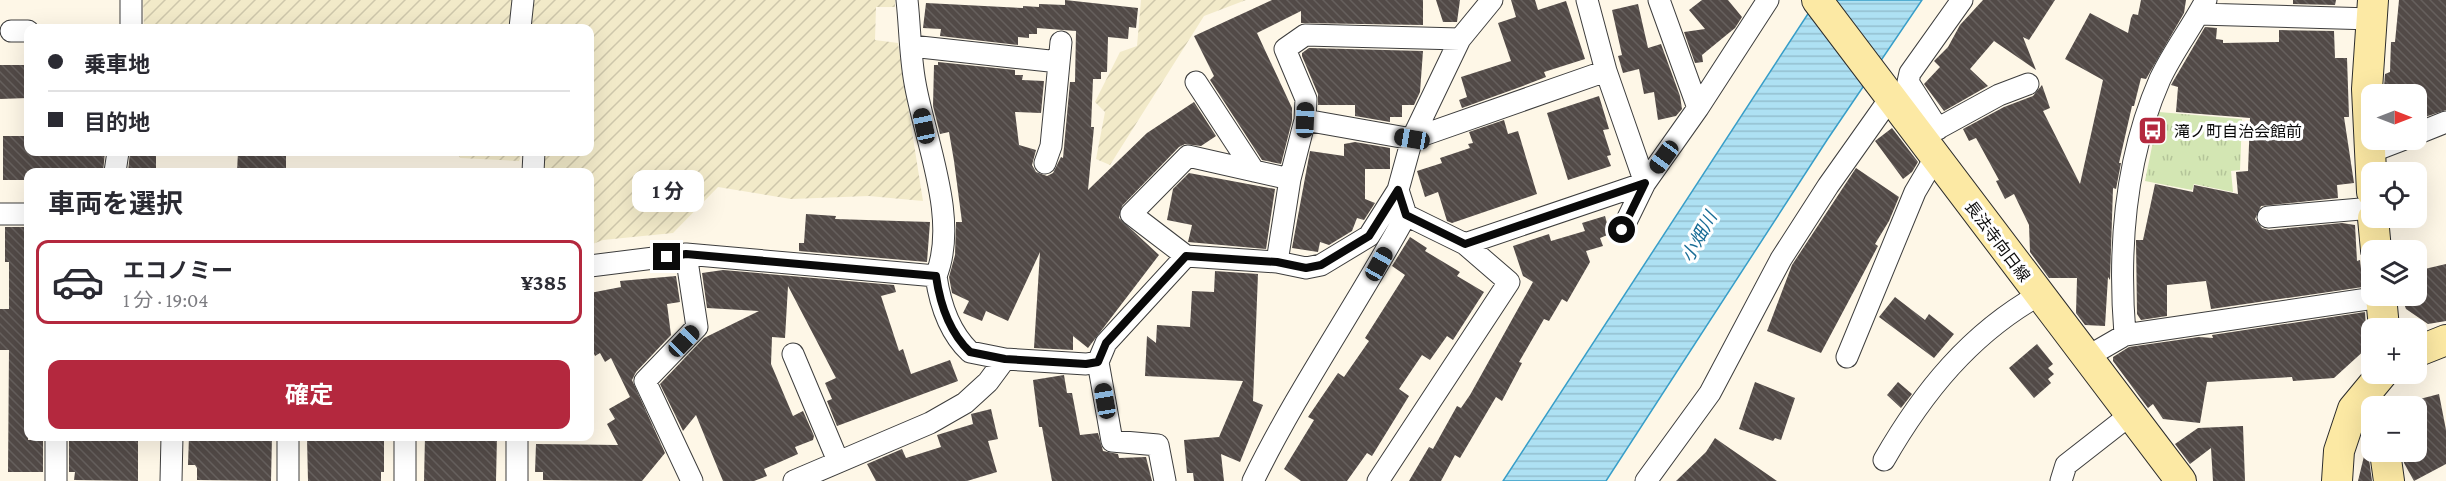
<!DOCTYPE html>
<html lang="ja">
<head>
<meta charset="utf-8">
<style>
	:root { --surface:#fff; --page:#f7f7f7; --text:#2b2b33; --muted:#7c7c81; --line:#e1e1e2; --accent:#b4283e }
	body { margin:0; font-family:"Crimson Pro","Noto Sans JP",serif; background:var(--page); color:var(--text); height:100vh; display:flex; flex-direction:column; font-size:22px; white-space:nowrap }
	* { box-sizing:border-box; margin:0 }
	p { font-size:20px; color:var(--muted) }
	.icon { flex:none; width:33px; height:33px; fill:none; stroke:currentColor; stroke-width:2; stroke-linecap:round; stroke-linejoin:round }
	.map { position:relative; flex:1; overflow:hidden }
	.details { position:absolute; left:24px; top:168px; width:570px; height:273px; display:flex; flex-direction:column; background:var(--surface); border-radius:12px; box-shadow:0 6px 24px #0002 }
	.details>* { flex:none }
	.banner { position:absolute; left:24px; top:24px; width:570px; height:132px; border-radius:12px; box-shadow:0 6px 24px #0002; display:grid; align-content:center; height:132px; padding:0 24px; background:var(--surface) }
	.needle { width:39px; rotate:90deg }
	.fabs { position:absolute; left:2361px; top:84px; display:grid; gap:12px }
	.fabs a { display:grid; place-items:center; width:66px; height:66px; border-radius:12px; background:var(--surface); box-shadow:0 6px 24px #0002; font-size:30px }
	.end { position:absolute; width:27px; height:27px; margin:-14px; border:8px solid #0a0a0a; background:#fff; box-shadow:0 0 0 3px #fff }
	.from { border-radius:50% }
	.bubble { position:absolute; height:42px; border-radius:12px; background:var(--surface); box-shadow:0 6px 24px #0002; font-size:20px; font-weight:700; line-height:42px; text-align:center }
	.car { position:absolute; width:18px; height:36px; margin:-18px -9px; border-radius:8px; box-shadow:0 0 4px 2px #0007; background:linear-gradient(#222 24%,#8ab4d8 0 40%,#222 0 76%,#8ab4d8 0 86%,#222 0) }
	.banner b { display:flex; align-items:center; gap:21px; height:57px; font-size:22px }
	.banner b+b { border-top:2px solid var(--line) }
	.banner i { width:15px; height:15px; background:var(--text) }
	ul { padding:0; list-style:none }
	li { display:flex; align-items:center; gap:18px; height:84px; margin:0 12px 9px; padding:0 12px; border:3px solid transparent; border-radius:12px }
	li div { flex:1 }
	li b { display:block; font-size:22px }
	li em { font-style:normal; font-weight:700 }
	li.on { border-color:var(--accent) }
	li>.icon { width:54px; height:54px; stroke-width:1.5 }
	h2 { padding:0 24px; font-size:27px; line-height:72px }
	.button { display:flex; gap:12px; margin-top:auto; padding:12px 24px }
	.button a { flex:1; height:69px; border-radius:12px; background:var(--accent); color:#fff; font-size:24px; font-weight:700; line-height:69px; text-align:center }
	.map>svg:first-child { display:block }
</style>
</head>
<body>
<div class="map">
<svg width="2446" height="481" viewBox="0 0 2446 481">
	<defs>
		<pattern id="farmland-furrows" width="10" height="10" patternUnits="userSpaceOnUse" patternTransform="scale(1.5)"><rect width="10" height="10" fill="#f2eac9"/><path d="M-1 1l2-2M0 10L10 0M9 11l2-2" fill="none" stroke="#cec7ab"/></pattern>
		<pattern id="park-tufts" width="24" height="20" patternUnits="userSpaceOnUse" patternTransform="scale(1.5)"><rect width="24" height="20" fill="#d3e6b3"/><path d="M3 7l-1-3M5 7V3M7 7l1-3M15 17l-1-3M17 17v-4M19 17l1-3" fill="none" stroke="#b4c499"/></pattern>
		<pattern id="water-rules" width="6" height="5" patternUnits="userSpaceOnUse" patternTransform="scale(1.5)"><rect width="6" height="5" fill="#aee1f3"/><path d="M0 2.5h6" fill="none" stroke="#94c0cf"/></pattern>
		<pattern id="building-back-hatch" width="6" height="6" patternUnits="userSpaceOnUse" patternTransform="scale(1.5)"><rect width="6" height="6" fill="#524a47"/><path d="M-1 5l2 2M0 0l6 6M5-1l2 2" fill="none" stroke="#66605d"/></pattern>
	</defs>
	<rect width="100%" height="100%" fill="#fef7e7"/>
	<path fill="url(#farmland-furrows)" d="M 143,0 L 513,0 L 510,28 L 144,28 Z
		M 529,0 L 895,0 L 895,7 L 876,7 L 875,40 L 898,43 L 923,201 L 869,196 L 791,199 L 718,187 L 673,233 L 603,240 L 590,245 L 590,172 L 538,172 L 540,152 L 590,152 L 590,28 L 527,28 Z
		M 1141,0 L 1246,0 L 1204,16 L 1110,165 L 1096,159 L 1105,112 L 1095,102 L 1120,52 L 1137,46 Z
		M 457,152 L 522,152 L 519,161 L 460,158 Z"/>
	<path fill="url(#park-tufts)" d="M 2159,112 L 2242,119 L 2240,170 L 2231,171 L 2233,192 L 2194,184 L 2192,190 L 2145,181 Z"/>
	<path fill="url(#water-rules)" stroke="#389ec8" stroke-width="1.5" d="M 1817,0 L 1922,0 L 1827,140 L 1606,481 L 1503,481 Z"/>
	<path fill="url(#building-back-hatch)" d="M 1065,0 L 1138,8 L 1136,28 L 1129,27 L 1128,39 L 1108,37 L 1107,72 L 1101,72 L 1101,79 L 1093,79 L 1091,127 L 1094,127 L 1088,190 L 1147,133 L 1194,102 L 1216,136 L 1201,146 L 1185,144 L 1179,147 L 1122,206 L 1119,218 L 1159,255 L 1088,348 L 1073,336 L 1073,350 L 1034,348 L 1040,252 L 1008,321 L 986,311 L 982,321 L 963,313 L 969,301 L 952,293 L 949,277 L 955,255 L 956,222 L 962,222 L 954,161 L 949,132 L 940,134 L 933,106 L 934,65 L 938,65 L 938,62 L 1015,70 L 1015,75 L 1023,75 L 1022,80 L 1044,81 L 1041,113 L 1015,112 L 1019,145 L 1036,150 L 1032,165 L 1036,172 L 1047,176 L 1053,173 L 1061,157 L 1063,158 L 1070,82 L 1075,82 L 1076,31 L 1037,28 L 1037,34 L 1029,34 L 1029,38 L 1018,37 L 1018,45 L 940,36 L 941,29 L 923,28 L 926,3 L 1023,8 L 1023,6 L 1039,7 L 1039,4 L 1065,5 Z
		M 1272,0 L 1423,0 L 1423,25 L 1301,23 L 1301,11 L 1257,33 L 1292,108 L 1292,121 L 1281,164 L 1262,160 L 1210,80 L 1214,76 L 1194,36 Z
		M 1436,0 L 1460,0 L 1457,22 L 1443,22 Z
		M 1511,0 L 1535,0 L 1538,10 L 1566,1 L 1585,59 L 1544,72 L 1546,77 L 1523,86 L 1462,108 L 1459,100 L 1467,97 L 1461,77 L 1511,61 L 1498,23 L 1516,17 Z
		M 1702,0 L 1728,0 L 1742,17 L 1735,28 L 1702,55 L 1703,62 L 1695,63 L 1684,32 L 1705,29 L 1689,10 Z
		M 1983,0 L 2055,0 L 2029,40 L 2023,37 L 2036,70 L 1994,41 L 1970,69 L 1988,86 L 1944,111 L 1924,84 L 1940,67 L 1934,61 L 1948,47 L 1960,25 Z
		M 2141,0 L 2186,0 L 2184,13 L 2146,79 L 2141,78 L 2134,106 L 2132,106 L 2119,163 L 2121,163 L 2116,189 L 2113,188 L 2110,280 L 2108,277 L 2105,326 L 2085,325 L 2076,313 L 2077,278 L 2049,278 L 2030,252 L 2029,225 L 2014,194 L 2005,199 L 1996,181 L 1999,180 L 1976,138 L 1969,141 L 1963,129 L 2004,107 L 2033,96 L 2042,85 L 2050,108 L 2043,111 L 2080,184 L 2103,80 L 2065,59 L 2090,13 L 2128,33 L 2131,18 L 2133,14 L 2138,15 Z
		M 2293,0 L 2336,0 L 2335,5 L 2293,4 Z
		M 2399,0 L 2446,0 L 2446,110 L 2416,120 L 2416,94 L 2387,94 L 2384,87 L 2385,74 L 2390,72 L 2391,42 L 2395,42 Z
		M 1638,4 L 1648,48 L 1661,44 L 1680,96 L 1682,109 L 1676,116 L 1658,120 L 1654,92 L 1644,94 L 1639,69 L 1623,73 L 1618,56 L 1622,55 L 1612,10 Z
		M 2205,27 L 2217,28 L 2216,39 L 2223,40 L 2223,43 L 2279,42 L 2279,30 L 2334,31 L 2335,58 L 2347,58 L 2349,117 L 2344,117 L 2354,183 L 2337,185 L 2338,198 L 2261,206 L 2255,219 L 2262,228 L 2269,230 L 2342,223 L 2355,225 L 2357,261 L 2360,260 L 2363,287 L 2211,309 L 2206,281 L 2167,285 L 2167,316 L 2141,320 L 2137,314 L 2136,240 L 2143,240 L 2155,184 L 2193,192 L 2194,185 L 2238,194 L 2236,172 L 2248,171 L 2250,118 L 2176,112 L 2178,87 L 2171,85 Z
		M 1309,48 L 1423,51 L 1420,92 L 1414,105 L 1402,105 L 1402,117 L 1390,117 L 1390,122 L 1355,116 L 1355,105 L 1318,105 L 1318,94 L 1302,56 L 1302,53 Z
		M 0,65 L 28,65 L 28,98 L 0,99 Z
		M 1599,96 L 1609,129 L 1603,130 L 1611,155 L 1607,156 L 1611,166 L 1568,180 L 1547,113 Z
		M 1504,120 L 1508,134 L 1518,131 L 1537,194 L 1452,223 L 1447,221 L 1438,192 L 1425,197 L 1417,171 L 1442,163 L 1440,158 L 1470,148 L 1468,144 L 1473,143 L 1469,132 Z
		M 1892,128 L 1918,162 L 1912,172 L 1903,179 L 1875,141 Z
		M 3,136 L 28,136 L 28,152 L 105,152 L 103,172 L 28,172 L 28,180 L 3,180 Z
		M 1355,142 L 1390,148 L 1390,169 L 1365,169 L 1365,199 L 1375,203 L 1364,220 L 1357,218 L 1352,231 L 1329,245 L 1320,242 L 1318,252 L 1292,248 L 1310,151 L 1344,156 L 1344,144 Z
		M 130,152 L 156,152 L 156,172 L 128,172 Z
		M 238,152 L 286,153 L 286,172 L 237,172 Z
		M 1856,168 L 1899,197 L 1889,221 L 1875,244 L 1878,246 L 1821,353 L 1767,331 L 1792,265 Z
		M 1189,173 L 1275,189 L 1266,249 L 1188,242 L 1192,225 L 1167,220 L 1173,189 Z
		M 806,214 L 836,216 L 835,219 L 930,222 L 927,262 L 799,251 L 799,243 L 804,243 Z
		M 1605,216 L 1610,234 L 1600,238 L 1603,246 L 1586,251 L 1590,262 L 1567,302 L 1562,299 L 1549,321 L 1544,319 L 1519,362 L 1522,363 L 1502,401 L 1496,397 L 1460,458 L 1455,455 L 1441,481 L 1409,481 L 1429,447 L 1433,449 L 1457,406 L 1461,408 L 1470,395 L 1533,282 L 1523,276 L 1513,246 L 1549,234 L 1551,241 L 1585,231 L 1582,223 Z
		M 5,227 L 26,227 L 28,230 L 28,440 L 43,440 L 43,472 L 8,472 L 9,350 L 0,350 L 0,309 L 9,309 L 9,262 L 5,262 Z
		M 1410,237 L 1427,248 L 1425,251 L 1460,272 L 1457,276 L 1484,292 L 1453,340 L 1447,336 L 1430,360 L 1422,355 L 1399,389 L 1409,396 L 1372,456 L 1367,453 L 1347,481 L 1301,481 L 1284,469 L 1314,420 L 1308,417 L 1338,373 L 1344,377 L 1369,341 L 1365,338 L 1405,275 L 1392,266 Z
		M 2446,264 L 2446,321 L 2428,324 L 2406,309 L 2401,296 L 2416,296 L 2416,271 Z
		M 723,270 L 894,285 L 896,292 L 881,296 L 899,351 L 903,349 L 911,374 L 950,360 L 958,381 L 837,426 L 827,401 L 832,399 L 825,383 L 836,378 L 788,286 L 785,338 L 772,337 L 771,364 L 793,416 L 803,411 L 814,436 L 813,440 L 795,447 L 798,454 L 764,469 L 767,476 L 754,481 L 723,481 L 696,415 L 683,431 L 660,384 L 704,338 L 759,311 L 707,308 L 702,273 Z
		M 1215,271 L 1258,274 L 1253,401 L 1263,405 L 1240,462 L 1221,454 L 1224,481 L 1194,481 L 1193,473 L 1187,473 L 1184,440 L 1219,437 L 1243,381 L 1145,376 L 1147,336 L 1156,343 L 1157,325 L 1190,327 L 1192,291 L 1214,292 Z
		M 676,276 L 680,302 L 667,304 L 671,335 L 636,372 L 632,380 L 665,453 L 642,481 L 543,480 L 543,472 L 535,472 L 536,444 L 618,445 L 607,424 L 615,419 L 609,409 L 630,397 L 611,358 L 605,362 L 600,353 L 595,356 L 590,345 L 590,293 L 621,287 L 620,281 Z
		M 1895,297 L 1925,320 L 1929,314 L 1954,334 L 1934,358 L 1879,317 Z
		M 2365,312 L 2367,348 L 2334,378 L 2293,381 L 2292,377 L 2207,382 L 2200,423 L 2163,419 L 2153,404 L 2148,408 L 2113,361 L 2113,357 L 2129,347 L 2199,337 L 2213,338 L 2212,335 Z
		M 2037,344 L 2053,364 L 2048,368 L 2054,374 L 2048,379 L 2051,383 L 2034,398 L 2009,368 Z
		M 1064,375 L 1067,393 L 1072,393 L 1080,435 L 1098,433 L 1103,451 L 1118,454 L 1119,458 L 1146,457 L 1152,481 L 1052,481 L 1042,427 L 1039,427 L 1033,380 Z
		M 1755,382 L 1795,398 L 1781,440 L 1775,438 L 1773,441 L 1739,429 Z
		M 1898,382 L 1912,394 L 1901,408 L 1887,395 Z
		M 2439,394 L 2446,430 L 2446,464 L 2414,481 L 2404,463 L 2403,453 L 2416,452 L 2416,400 Z
		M 991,409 L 998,439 L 988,441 L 997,472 L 967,481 L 876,481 L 867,464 L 902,449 L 906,458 L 941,447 L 937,435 L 973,424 L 971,414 Z
		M 2243,426 L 2245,481 L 2213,481 L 2211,448 L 2190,464 L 2175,444 L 2198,428 Z
		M 189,436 L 272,436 L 271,481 L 197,480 L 197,468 L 195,465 L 188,465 Z
		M 310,436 L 384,436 L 384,472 L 381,472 L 381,481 L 308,481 L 307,438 Z
		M 425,436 L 497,436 L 496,481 L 424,481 Z
		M 1715,438 L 1725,445 L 1777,481 L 1676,481 L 1706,452 Z
		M 69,440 L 138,440 L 138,481 L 74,480 L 75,472 L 69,472 Z
		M 2365,452 L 2368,452 L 2372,481 L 2358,481 Z"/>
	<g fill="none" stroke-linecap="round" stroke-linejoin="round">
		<defs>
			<path id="minor" d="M 131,0 L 131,28
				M 1492,0 L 1460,39 L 1412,139 L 1398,190 L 1406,215 L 1465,244 L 1645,183 L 1698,108 L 1768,0
				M 1587,0 L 1606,71 L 1645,183 L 1622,230
				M 1659,0 L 1698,108
				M 2199,14 L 2372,19
				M 520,28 L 523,0
				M 11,31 L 28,31
				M 1460,39 L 1305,35 L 1285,49 L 1306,99 L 1305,120 L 1412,139 L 1606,71
				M 911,46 L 1059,62
				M 1196,82 L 1254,171
				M 1938,129 L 1908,82 L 1910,73 L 1962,0
				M 2416,134 L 2446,122
				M 1926,135 L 1999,95 L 2028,84
				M 2368,153 L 2402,140
				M 1045,163 L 1051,146 L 1061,42
				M 115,172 L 118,152
				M 533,172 L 534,152
				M 0,214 L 28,214
				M 2268,217 L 2372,208
				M 686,254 L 697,327 L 645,381 L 692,481
				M 1186,256 L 1131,214 L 1188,156 L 1290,179
				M 1277,262 L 1290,179 L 1305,120
				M 590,266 L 686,254 L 936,276 C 959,219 925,141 915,83 C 910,56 910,27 907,0
				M 936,276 C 940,304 949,332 970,352 L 1005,359 L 1086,364 L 1098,362 L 1106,343 L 1186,256 L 1277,262 L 1306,268 L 1321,265 L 1369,236 L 1398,190
				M 2125,335 C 2118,249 2125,159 2160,79 C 2173,51 2192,27 2206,0
				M 793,354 L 838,461
				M 1847,357 L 1915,192 L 1935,158
				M 2087,357 L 2125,335 L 2381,297
				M 1098,362 L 1112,441 L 1158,445 L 1165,481
				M 288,436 L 288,481
				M 405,436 L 405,481
				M 517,436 L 517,481
				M 1884,460 C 1923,392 1970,334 2039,295
				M 56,481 L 56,436
				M 171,481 L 172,436
				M 794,481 L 930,423 L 965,403 L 988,382 L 1005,359
				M 1253,481 C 1298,389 1357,305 1406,215
				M 1378,481 L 1509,282 L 1465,244
				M 1646,481 L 1710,393 L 1781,259 L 1828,186 L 1891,97
				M 2061,481 L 2066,465 L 2130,415"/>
			<path id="secondary" d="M 1817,0 L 2181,481
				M 2372,192 L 2367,89 L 2373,0
				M 2373,218 L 2376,250
				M 2381,296 L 2384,328
				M 2416,352 L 2446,340
				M 2385,452 L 2389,481
				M 2337,481 L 2339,451 L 2353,409 L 2382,374"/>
		</defs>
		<use href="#minor" stroke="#3d3d3d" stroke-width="23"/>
		<use href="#secondary" stroke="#2c2c2c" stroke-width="32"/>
		<use href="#minor" stroke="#fff" stroke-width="21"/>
		<use href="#secondary" stroke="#fce9a4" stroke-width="30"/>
	</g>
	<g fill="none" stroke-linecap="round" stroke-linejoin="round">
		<path stroke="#0a0a0a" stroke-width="8" d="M 667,257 L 686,254 L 936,276 C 940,304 949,332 970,352 L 1005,359 L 1086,364 L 1098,362 L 1106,343 L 1186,256 L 1277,262 L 1306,268 L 1321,265 L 1369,236 L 1398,190 L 1406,215 L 1465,244 L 1645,183 L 1622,230"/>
	</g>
	<defs>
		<symbol id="bus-square" viewBox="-11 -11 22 22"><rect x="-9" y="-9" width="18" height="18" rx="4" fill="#b4283e" stroke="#fff"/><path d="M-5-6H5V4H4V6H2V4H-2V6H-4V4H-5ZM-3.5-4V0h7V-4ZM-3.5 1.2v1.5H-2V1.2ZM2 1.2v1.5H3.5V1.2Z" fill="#fff"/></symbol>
	</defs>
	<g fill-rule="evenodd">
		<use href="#bus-square" x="2136" y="114" width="33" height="33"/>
	</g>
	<g text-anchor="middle" stroke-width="6" stroke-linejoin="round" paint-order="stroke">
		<g font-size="16" fill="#0a0a0a" stroke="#fff" text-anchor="start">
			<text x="2174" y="137">滝ノ町自治会館前</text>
		</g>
		<g font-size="16" fill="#0a0a0a" stroke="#fff">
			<text transform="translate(1998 241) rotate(53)" y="6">長法寺向日線</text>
		</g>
		<g font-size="18" font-style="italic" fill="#196d96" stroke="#fff">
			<text transform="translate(1699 237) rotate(-61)" y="6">小畑川</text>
		</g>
	</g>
</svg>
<div class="fabs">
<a><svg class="needle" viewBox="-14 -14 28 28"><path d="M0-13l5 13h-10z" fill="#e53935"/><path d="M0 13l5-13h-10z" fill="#7c7c81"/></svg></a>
<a><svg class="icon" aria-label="locate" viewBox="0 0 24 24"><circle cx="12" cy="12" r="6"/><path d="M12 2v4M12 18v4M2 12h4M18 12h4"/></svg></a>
<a><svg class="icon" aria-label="layers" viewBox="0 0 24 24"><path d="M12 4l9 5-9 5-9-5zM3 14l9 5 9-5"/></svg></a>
<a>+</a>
<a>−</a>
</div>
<i class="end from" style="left:1622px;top:230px"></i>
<i class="end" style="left:667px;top:257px"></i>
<div class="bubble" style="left:632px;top:170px;width:72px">1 分</div>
<i class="car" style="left:1305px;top:120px;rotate:2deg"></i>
<i class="car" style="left:924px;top:126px;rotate:348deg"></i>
<i class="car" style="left:1412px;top:139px;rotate:280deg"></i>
<i class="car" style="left:1664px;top:157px;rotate:216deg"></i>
<i class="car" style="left:1379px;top:264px;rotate:29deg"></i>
<i class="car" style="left:684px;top:341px;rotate:44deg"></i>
<i class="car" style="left:1105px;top:401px;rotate:350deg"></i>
<div class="banner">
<b><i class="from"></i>乗車地</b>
<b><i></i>目的地</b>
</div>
<section class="details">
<h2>車両を選択</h2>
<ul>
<li class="on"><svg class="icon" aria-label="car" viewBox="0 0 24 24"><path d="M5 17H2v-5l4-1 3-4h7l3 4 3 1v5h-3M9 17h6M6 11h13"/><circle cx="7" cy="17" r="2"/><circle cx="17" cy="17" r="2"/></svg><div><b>エコノミー</b><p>1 分 · 19:04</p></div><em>¥385</em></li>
</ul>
<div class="button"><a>確定</a></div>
</section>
</div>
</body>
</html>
